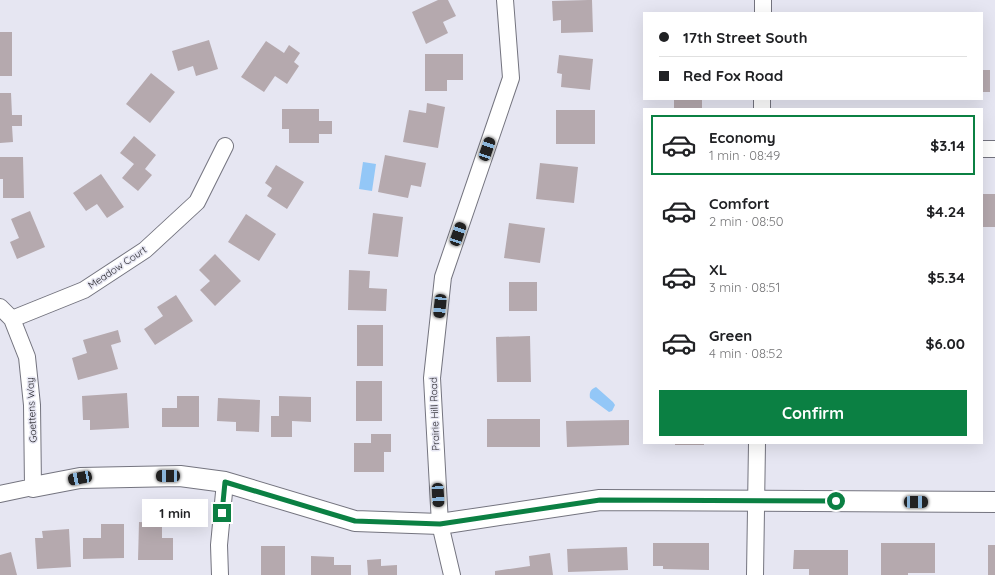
<!DOCTYPE html>
<html lang="en">
<head>
<meta charset="utf-8">
<style>
	:root { --surface:#fff; --page:#f6f6f6; --text:#202124; --muted:#757577; --line:#e0e0e0; --accent:#0b8043 }
	body { margin:0; font-family:Quicksand,sans-serif; background:var(--page); color:var(--text); height:100vh; display:flex; flex-direction:column; font-size:15px; white-space:nowrap }
	* { box-sizing:border-box; margin:0 }
	p { font-size:13px; color:var(--muted) }
	.icon { flex:none; width:22px; height:22px; fill:none; stroke:currentColor; stroke-width:2; stroke-linecap:round; stroke-linejoin:round }
	.map { position:relative; flex:1; overflow:hidden }
	.sheet { position:absolute; left:643px; top:108px; width:340px; height:336px; display:flex; flex-direction:column; background:var(--surface); border-radius:0px; box-shadow:0 4px 16px #0002 }
	.sheet>* { flex:none }
	.top-card { position:absolute; left:643px; top:12px; width:340px; height:88px; border-radius:0px; box-shadow:0 4px 16px #0002; display:grid; align-content:center; height:88px; padding:0 16px; background:var(--surface) }
	.end { position:absolute; width:18px; height:18px; margin:-9px; border:5px solid #0b8043; background:#fff; box-shadow:0 0 0 2px #fff }
	.from { border-radius:50% }
	.bubble { position:absolute; height:28px; border-radius:0px; background:var(--surface); box-shadow:0 4px 16px #0002; font-size:13px; font-weight:800; line-height:28px; text-align:center }
	.car { position:absolute; width:12px; height:24px; margin:-12px -6px; border-radius:5px; box-shadow:0 0 3px 1px #0007; background:linear-gradient(#222 24%,#8ab4d8 0 40%,#222 0 76%,#8ab4d8 0 86%,#222 0) }
	.top-card b { display:flex; align-items:center; gap:14px; height:38px; font-size:15px }
	.top-card b+b { border-top:1px solid var(--line) }
	.top-card i { width:10px; height:10px; background:var(--text) }
	ul { padding:7px 0 0; list-style:none }
	li { display:flex; align-items:center; gap:12px; height:60px; margin:0 8px 6px; padding:0 8px; border:2px solid transparent; border-radius:0px }
	li div { flex:1 }
	li b { display:block; font-size:15px }
	li em { font-style:normal; font-weight:800 }
	li.selected { border-color:var(--accent) }
	li>.icon { width:36px; height:36px; stroke-width:1.5 }
	.button { display:flex; gap:8px; margin-top:auto; padding:8px 16px }
	.button a { flex:1; height:46px; border-radius:0px; background:var(--accent); color:#fff; font-size:16px; font-weight:800; line-height:46px; text-align:center }
	.map>svg:first-child { display:block }
</style>
</head>
<body>
<div class="map">
<svg width="995" height="575" viewBox="0 0 995 575">
	<rect width="100%" height="100%" fill="#e6e6f2"/>
	<path fill="#93c7f7" d="M 363,162 L 376,164 L 372,191 L 359,189 Z
		M 596,387 L 613,402 L 615,405 L 612,411 L 609,412 L 590,398 C 589,392 591,389 596,387 Z"/>
	<path fill="#b5a9ae" d="M 438,0 L 448,0 L 456,16 L 443,22 L 448,33 L 426,44 L 412,12 Z
		M 588,0 L 592,0 L 593,32 L 561,33 L 561,20 L 553,21 L 552,1 Z
		M 0,32 L 12,32 L 12,76 L 0,76 Z
		M 209,40 L 218,69 L 196,76 L 193,66 L 178,71 L 172,51 Z
		M 266,41 L 284,53 L 289,45 L 300,53 L 294,62 L 299,66 L 287,84 L 275,76 L 264,92 L 241,77 Z
		M 425,54 L 463,54 L 463,80 L 447,80 L 447,91 L 425,91 Z
		M 559,55 L 593,59 L 590,90 L 561,87 L 562,74 L 557,73 Z
		M 982,70 L 990,70 L 990,92 L 982,92 Z
		M 151,73 L 175,92 L 150,123 L 126,104 Z
		M 0,93 L 11,93 L 12,115 L 22,115 L 22,126 L 12,126 L 13,142 L 0,143 Z
		M 674,99 L 702,99 L 702,109 L 674,109 Z
		M 427,103 L 445,107 L 438,148 L 403,142 L 409,110 L 426,113 Z
		M 282,109 L 319,109 L 319,121 L 332,121 L 332,134 L 319,134 L 319,143 L 289,143 L 289,129 L 282,129 Z
		M 556,110 L 595,110 L 595,144 L 556,144 Z
		M 134,136 L 156,155 L 145,169 L 152,175 L 138,191 L 122,178 L 134,164 L 120,153 Z
		M 385,155 L 426,163 L 421,187 L 411,185 L 408,198 L 378,192 Z
		M 0,157 L 23,157 L 24,198 L 3,198 L 3,179 L 0,179 Z
		M 540,163 L 578,167 L 574,203 L 536,199 Z
		M 276,165 L 304,182 L 287,209 L 267,196 L 272,188 L 265,183 Z
		M 101,174 L 124,207 L 107,218 L 97,204 L 86,211 L 73,193 Z
		M 982,194 L 995,194 L 995,227 L 982,227 Z
		M 30,211 L 45,247 L 17,259 L 10,242 L 19,238 L 11,219 Z
		M 373,213 L 403,217 L 398,257 L 368,254 Z
		M 246,214 L 276,234 L 259,261 L 228,242 Z
		M 509,223 L 545,228 L 540,263 L 504,258 Z
		M 215,254 L 241,281 L 215,306 L 200,290 L 210,281 L 199,270 Z
		M 349,270 L 370,271 L 369,288 L 387,289 L 386,311 L 348,310 Z
		M 509,282 L 537,282 L 537,311 L 509,311 Z
		M 176,295 L 193,321 L 155,345 L 144,329 L 163,316 L 157,307 Z
		M 357,325 L 383,325 L 383,366 L 357,366 Z
		M 118,330 L 121,342 L 111,345 L 118,369 L 78,380 L 72,358 L 87,353 L 83,340 Z
		M 530,336 L 531,382 L 497,382 L 496,337 Z
		M 356,381 L 382,381 L 382,421 L 356,421 Z
		M 127,393 L 129,428 L 90,430 L 90,420 L 83,420 L 82,396 Z
		M 177,396 L 199,396 L 199,427 L 162,427 L 162,408 L 177,408 Z
		M 279,396 L 311,397 L 311,422 L 292,421 L 292,437 L 271,437 L 271,416 L 279,416 Z
		M 218,398 L 260,400 L 259,432 L 236,431 L 236,422 L 217,421 Z
		M 487,419 L 540,419 L 540,447 L 487,447 Z
		M 629,420 L 629,445 L 567,447 L 566,421 Z
		M 371,434 L 391,434 L 391,452 L 384,452 L 384,472 L 354,472 L 354,443 L 371,443 Z
		M 675,443 L 704,443 L 704,445 L 675,445 Z
		M 139,522 L 162,523 L 162,538 L 173,538 L 173,560 L 138,560 Z
		M 101,524 L 124,524 L 124,558 L 83,559 L 83,538 L 101,538 Z
		M 69,529 L 71,567 L 37,569 L 35,538 L 43,538 L 42,531 Z
		M 653,543 L 709,543 L 709,570 L 663,569 L 663,566 L 653,566 Z
		M 881,543 L 935,543 L 935,573 L 908,573 L 908,575 L 881,575 Z
		M 988,545 L 995,545 L 995,575 L 988,575 Z
		M 261,546 L 285,546 L 285,575 L 261,575 Z
		M 627,547 L 628,570 L 568,572 L 567,549 Z
		M 794,550 L 848,550 L 848,575 L 809,575 L 809,569 L 793,569 Z
		M 11,552 L 17,575 L 0,575 L 0,555 Z
		M 550,553 L 553,575 L 495,575 L 495,571 L 530,566 L 529,556 Z
		M 311,556 L 334,557 L 334,565 L 351,565 L 351,575 L 311,575 Z
		M 381,559 L 381,566 L 397,565 L 397,575 L 368,575 L 367,560 Z"/>
	<g fill="none" stroke-linecap="round" stroke-linejoin="round">
		<defs>
			<path id="minor" d="M 763,13 L 763,0
				M 762,109 L 762,99
				M 982,149 L 995,149
				M 0,307 L 12,319 L 27,357 L 32,405 L 33,487 L 0,494
				M 12,319 L 84,290 L 145,250 L 197,202 L 225,146
				M 220,575 L 219,545 L 225,482
				M 452,575 L 440,524 L 432,378 L 443,277 L 511,78 L 505,0
				M 755,575 L 757,443"/>
			<path id="tertiary" d="M 33,487 L 80,478 L 180,476 L 225,482 L 355,521 L 440,524 L 600,500 L 995,502"/>
		</defs>
		<use href="#minor" stroke="#74747f" stroke-width="18"/>
		<use href="#tertiary" stroke="#74747f" stroke-width="22"/>
		<use href="#minor" stroke="#fff" stroke-width="16"/>
		<use href="#tertiary" stroke="#fff" stroke-width="20"/>
	</g>
	<g fill="none" stroke-linecap="round" stroke-linejoin="round">
		<path stroke="#0b8043" stroke-width="5" d="M 222,513 L 225,482 L 355,521 L 440,524 L 600,500 L 836,501"/>
	</g>
	<g text-anchor="middle" stroke-width="3" stroke-linejoin="round" paint-order="stroke">
		<g font-size="10" fill="#29282d" stroke="#e6e6f2">
			<text transform="translate(117 267) rotate(-34)" y="4">Meadow Court</text>
			<text transform="translate(31 410) rotate(-93)" y="4">Goettens Way</text>
			<text transform="translate(434 414) rotate(-92)" y="4">Prairie Hill Road</text>
		</g>
	</g>
</svg>
<i class="end from" style="left:836px;top:501px"></i>
<i class="end" style="left:222px;top:513px"></i>
<div class="bubble" style="left:142px;top:499px;width:66px">1 min</div>
<i class="car" style="left:487px;top:149px;rotate:19deg"></i>
<i class="car" style="left:458px;top:234px;rotate:19deg"></i>
<i class="car" style="left:440px;top:306px;rotate:186deg"></i>
<i class="car" style="left:168px;top:476px;rotate:270deg"></i>
<i class="car" style="left:80px;top:478px;rotate:259deg"></i>
<i class="car" style="left:438px;top:495px;rotate:177deg"></i>
<i class="car" style="left:916px;top:502px;rotate:90deg"></i>
<div class="top-card">
<b><i class="from"></i>17th Street South</b>
<b><i></i>Red Fox Road</b>
</div>
<section class="sheet">
<ul>
<li class="selected"><svg class="icon" aria-label="car" viewBox="0 0 24 24"><path d="M5 17H2v-5l4-1 3-4h7l3 4 3 1v5h-3M9 17h6M6 11h13"/><circle cx="7" cy="17" r="2"/><circle cx="17" cy="17" r="2"/></svg><div><b>Economy</b><p>1 min · 08:49</p></div><em>$3.14</em></li>
<li><svg class="icon" aria-label="car" viewBox="0 0 24 24"><path d="M5 17H2v-5l4-1 3-4h7l3 4 3 1v5h-3M9 17h6M6 11h13"/><circle cx="7" cy="17" r="2"/><circle cx="17" cy="17" r="2"/></svg><div><b>Comfort</b><p>2 min · 08:50</p></div><em>$4.24</em></li>
<li><svg class="icon" aria-label="car" viewBox="0 0 24 24"><path d="M5 17H2v-5l4-1 3-4h7l3 4 3 1v5h-3M9 17h6M6 11h13"/><circle cx="7" cy="17" r="2"/><circle cx="17" cy="17" r="2"/></svg><div><b>XL</b><p>3 min · 08:51</p></div><em>$5.34</em></li>
<li><svg class="icon" aria-label="car" viewBox="0 0 24 24"><path d="M5 17H2v-5l4-1 3-4h7l3 4 3 1v5h-3M9 17h6M6 11h13"/><circle cx="7" cy="17" r="2"/><circle cx="17" cy="17" r="2"/></svg><div><b>Green</b><p>4 min · 08:52</p></div><em>$6.00</em></li>
</ul>
<div class="button"><a>Confirm</a></div>
</section>
</div>
</body>
</html>
